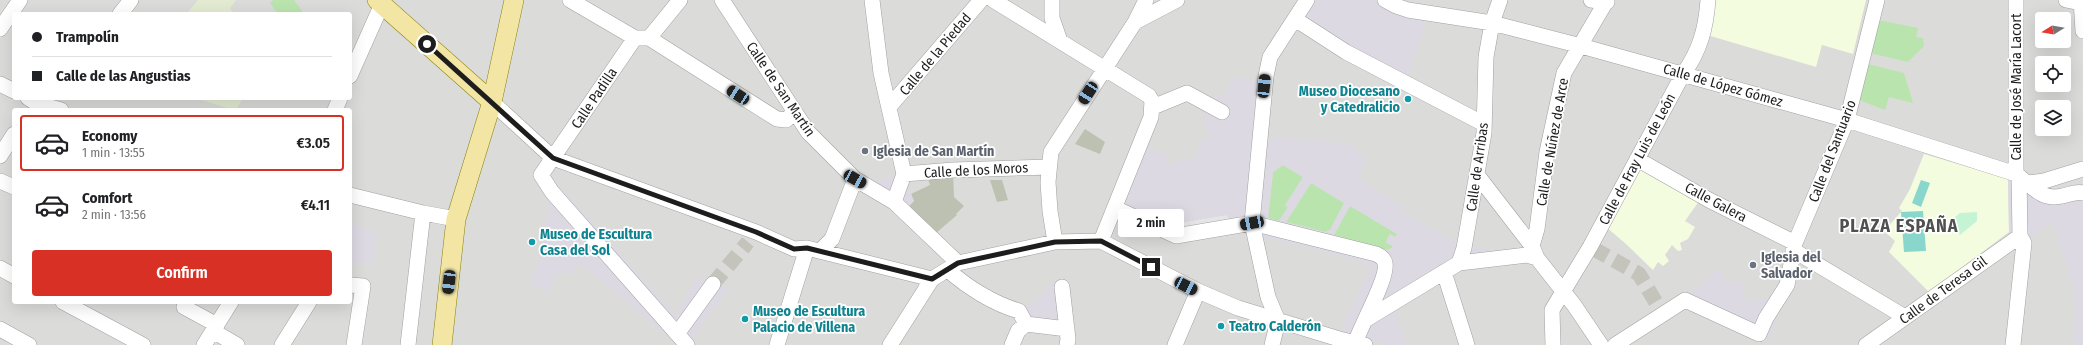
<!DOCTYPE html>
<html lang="en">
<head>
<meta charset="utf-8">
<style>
	:root { --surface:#fff; --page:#f6f6f6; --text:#202124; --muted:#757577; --line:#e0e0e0; --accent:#d93025 }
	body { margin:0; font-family:"Fira Sans Condensed",sans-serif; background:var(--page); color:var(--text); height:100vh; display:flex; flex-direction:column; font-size:15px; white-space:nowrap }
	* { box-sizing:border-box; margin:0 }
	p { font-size:13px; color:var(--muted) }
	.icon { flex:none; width:22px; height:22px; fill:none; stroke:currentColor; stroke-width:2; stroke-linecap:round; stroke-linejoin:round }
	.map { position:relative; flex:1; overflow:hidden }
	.sheet { position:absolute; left:12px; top:108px; width:340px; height:196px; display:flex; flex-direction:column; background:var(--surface); border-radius:4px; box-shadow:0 4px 16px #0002 }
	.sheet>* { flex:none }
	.top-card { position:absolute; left:12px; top:12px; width:340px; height:88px; border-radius:4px; box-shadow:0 4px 16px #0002; display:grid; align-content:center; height:88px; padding:0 20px; background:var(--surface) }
	.needle { width:26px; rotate:259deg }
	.tools { position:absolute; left:2035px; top:12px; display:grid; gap:8px }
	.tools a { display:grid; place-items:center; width:36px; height:36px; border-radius:4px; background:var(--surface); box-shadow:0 4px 16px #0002; font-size:20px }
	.end { position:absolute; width:18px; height:18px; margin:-9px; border:5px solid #1d1d1d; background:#fff; box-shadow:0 0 0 2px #fff }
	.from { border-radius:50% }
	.bubble { position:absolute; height:28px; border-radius:4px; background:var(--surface); box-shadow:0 4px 16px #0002; font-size:13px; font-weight:600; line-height:28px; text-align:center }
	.car { position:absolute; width:12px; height:24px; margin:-12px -6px; border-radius:5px; box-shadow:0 0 3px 1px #0007; background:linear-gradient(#222 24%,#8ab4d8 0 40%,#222 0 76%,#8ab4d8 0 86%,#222 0) }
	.top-card b { display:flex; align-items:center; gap:14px; height:38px; font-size:15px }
	.top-card b+b { border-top:1px solid var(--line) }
	.top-card i { width:10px; height:10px; background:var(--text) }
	ul { padding:7px 0 0; list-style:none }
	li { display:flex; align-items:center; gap:12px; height:56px; margin:0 8px 6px; padding:0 12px; border:2px solid transparent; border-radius:4px }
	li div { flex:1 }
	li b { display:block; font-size:15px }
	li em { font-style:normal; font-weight:600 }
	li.active { border-color:var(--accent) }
	li>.icon { width:36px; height:36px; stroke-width:1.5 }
	.cta { display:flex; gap:8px; margin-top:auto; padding:8px 20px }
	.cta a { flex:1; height:46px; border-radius:4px; background:var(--accent); color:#fff; font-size:16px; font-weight:600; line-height:46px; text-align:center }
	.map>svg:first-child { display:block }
</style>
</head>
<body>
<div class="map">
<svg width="2083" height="345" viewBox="0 0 2083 345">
	<rect width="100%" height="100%" fill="#eeede4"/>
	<path fill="#dbdbda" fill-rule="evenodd" d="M 0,0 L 2083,0 L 2083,345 L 0,345 ZM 14,14 L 350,14 L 350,98 L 14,98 ZM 2042,19 L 2064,19 L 2064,41 L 2042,41 ZM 2042,63 L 2064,63 L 2064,85 L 2042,85 ZM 2042,107 L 2064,107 L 2064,129 L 2042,129 ZM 14,110 L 350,110 L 350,302 L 14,302 Z"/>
	<path fill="#f4fcdf" d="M 1712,0 L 1866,0 L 1853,54 L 1822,45 L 1816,67 L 1707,35 Z
		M 1924,154 L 2008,179 L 2009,232 L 1929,292 L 1889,252 L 1895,241 L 1884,231 L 1902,211 L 1899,208 L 1910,189 Z
		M 1641,165 L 1699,201 L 1685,221 L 1695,227 L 1688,239 L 1680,243 L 1682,250 L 1678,251 L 1672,245 L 1665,255 L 1669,261 L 1663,266 L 1658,262 L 1653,270 L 1626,244 L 1605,226 Z"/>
	<path fill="#bdc1b1" d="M 1085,129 L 1105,142 L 1100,154 L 1075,144 Z
		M 953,173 L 954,197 L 964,206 L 956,214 L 957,215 L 936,233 L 908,207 L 914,201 L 911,194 L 930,185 L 926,174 Z
		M 990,180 L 1002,180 L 1008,200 L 997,202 Z"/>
	<path fill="#e2ebd1" d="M 198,0 L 236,0 L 230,8 L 234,14 L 186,14 Z
		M 195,98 L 243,98 L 236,110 L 234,110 Z"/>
	<path fill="#bae4ae" d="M 273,0 L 294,0 L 304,14 L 278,14 L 270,3 Z
		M 1878,20 L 1918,28 L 1916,37 L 1923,38 L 1924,46 L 1908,62 L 1870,53 Z
		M 1868,64 L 1904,73 L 1913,103 L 1889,97 L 1885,110 L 1859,100 Z
		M 1283,165 L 1303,177 L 1285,205 L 1288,207 L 1279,221 L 1268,218 L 1273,172 Z
		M 1311,183 L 1344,203 L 1330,230 L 1325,232 L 1286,222 Z
		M 1350,206 L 1397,234 L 1395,237 L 1390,235 L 1387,239 L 1393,246 L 1392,248 L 1387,250 L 1334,235 Z"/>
	<path fill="#c5f4d5" d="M 1977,212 L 1977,221 L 1960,235 L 1950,221 L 1960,213 Z"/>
	<path fill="#89d6cd" d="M 1921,180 L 1930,183 L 1921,207 L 1912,203 Z
		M 1923,211 L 1926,251 L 1904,252 L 1901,212 Z"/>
	<path fill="#e5e5e5" d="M 1227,215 L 1231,221 L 1180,230 L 1178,223 Z"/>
	<path fill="#dcd9e3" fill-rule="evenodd" d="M 1309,0 L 1377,0 L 1395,11 L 1427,18 L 1407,79 L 1397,90 L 1388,85 L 1389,82 L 1380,77 L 1379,79 L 1341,56 L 1296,23 Z
		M 1234,77 L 1256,79 L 1260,81 L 1248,217 L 1231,221 L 1226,215 L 1179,223 L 1180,230 L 1131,209 L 1125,196 L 1142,148 L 1168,154 L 1167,163 L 1177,165 L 1177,162 L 1184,160 L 1185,158 L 1195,161 L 1200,140 L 1206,142 L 1210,129 L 1204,127 L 1206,123 L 1204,116 L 1216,94 L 1223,97 Z
		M 1274,138 L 1298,138 L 1298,141 L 1310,143 L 1311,138 L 1357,147 L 1355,151 L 1364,159 L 1362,162 L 1366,164 L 1358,178 L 1403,207 L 1401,211 L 1457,243 L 1488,250 L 1493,263 L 1460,265 L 1442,281 L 1395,311 L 1405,345 L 1389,345 L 1341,331 L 1346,314 L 1348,315 L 1372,265 L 1269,238 L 1263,243 L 1257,214 L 1263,141 ZM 1283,165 L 1303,177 L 1285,206 L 1288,207 L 1279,221 L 1268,218 L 1273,172 ZM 1311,183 L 1344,203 L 1330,230 L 1325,232 L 1286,222 ZM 1350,206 L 1397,234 L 1395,237 L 1390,234 L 1387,239 L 1386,243 L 1393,246 L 1392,248 L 1386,250 L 1334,235 Z
		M 899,176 L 904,178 L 914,201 L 908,207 L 872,181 Z
		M 2008,179 L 2032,195 L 2077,199 L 2083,201 L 2083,345 L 2073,345 L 2076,309 L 2074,289 L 2053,221 L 2031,236 L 2019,250 L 2013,248 L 2009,232 Z
		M 557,183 L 676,316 L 696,277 L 729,289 L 693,337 L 700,345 L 674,343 L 668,338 L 667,333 L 666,335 L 580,263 L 571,274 L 557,274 L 547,292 L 532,284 L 532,278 L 542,255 L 549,198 Z
		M 350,224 L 376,231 L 373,264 L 350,262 Z
		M 1718,269 L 1723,274 L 1725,283 L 1741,281 L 1744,302 L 1782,297 L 1769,319 L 1776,323 L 1767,342 L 1686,303 L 1691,294 Z
		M 1050,283 L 1056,283 L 1070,294 L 1075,341 L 1027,332 L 1014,315 L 1025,306 L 1035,303 L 1044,294 Z"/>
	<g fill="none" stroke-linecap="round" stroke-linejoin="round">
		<path stroke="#c4c3bc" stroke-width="15" stroke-dasharray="15 8" stroke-linecap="butt" d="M 1594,249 L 1639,274 L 1661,311
			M 713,284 L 748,242"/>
		<defs>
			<path id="minor" d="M 570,0 L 635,38 L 649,38 L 777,119 L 786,120 L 794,113
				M 722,0 L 808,132 L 855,179 L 894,202 L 958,263
				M 872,0 L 881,73 L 904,174 L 894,202
				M 993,0 L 1149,96 L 1152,101 L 1151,117 L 1101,241
				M 1052,0 L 1052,18 L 1060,41
				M 1385,0 L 1396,6 L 1408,10 L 1492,23 L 1581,46 L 1847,120 L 2016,174 C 2031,185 2041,201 2062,196 C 2069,195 2076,191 2083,193
				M 1591,0 L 1607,2
				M 2016,0 L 2016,174
				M 2066,0 L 2081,3
				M 2081,0 L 2083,31
				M 120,14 L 131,0
				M 1298,21 L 1346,52 L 1484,124
				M 1135,22 L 1177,0
				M 0,29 L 20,0
				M 635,38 L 541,175 L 552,192 L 687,345
				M 649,38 L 680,0
				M 350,76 L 382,4
				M 0,84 L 14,91
				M 28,98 L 36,103 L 61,110
				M 492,102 L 553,158 L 756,232 L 794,249 L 807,248 L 932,279
				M 889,107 L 981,0
				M 1153,107 L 1187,93 L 1222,112
				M 335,110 L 340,98
				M 0,156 L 14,134
				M 1637,159 L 1709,200 L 1795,243
				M 904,174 L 953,170 L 1049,167
				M 1478,176 L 1532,246 L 1537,258 L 1574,305 L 1601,345
				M 0,181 L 14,187
				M 2028,183 L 2044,181 L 2083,169
				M 350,195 L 423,213 L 456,219
				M 1115,208 L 1176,236 L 1252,223 L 1376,254 C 1380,256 1384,258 1385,263 C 1388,274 1370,309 1365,320
				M 1055,242 L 1050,211 L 1048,182 L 1051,152 L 1135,22 L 1146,0
				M 1532,246 L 1537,229 L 1547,152 L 1564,73 L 1607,0
				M 1793,250 L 1905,317
				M 820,251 L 832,239 L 855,179
				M 1459,263 L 1464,248 L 1484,133 L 1486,57 L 1492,23 L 1500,0
				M 0,268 L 14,276
				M 948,270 C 967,287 994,304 1019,311 L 1026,324
				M 1444,272 L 1467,345
				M 350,285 L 363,286 L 354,345
				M 1062,287 L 1068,339 L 1067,345
				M 63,302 L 143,345
				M 184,307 L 217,325
				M 1278,321 L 1268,297 L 1252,223 L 1266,76 L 1270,57 L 1307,0
				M 0,329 L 29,345
				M 213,331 L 237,345
				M 677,334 L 713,284
				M 1355,342 L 1365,320 L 1459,263 L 1527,255 L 1537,258
				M 204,345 L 231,302
				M 282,345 L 309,302
				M 408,345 L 423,213
				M 777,345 L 807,248
				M 890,345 L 932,279 L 958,263 L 1055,242 L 1101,241 L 1198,291 L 1238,308 L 1339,339 L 1365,345
				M 1012,345 L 1018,331 L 1026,324 L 1067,329
				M 1175,345 L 1198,291
				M 1272,345 L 1278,321
				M 1553,345 L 1552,310 L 1590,247 L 1683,74 C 1700,51 1706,28 1708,0
				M 1615,345 L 1685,300 L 1759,334 L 1766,318 L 1787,285 L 1795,243 L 1847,120 L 1877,0
				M 1866,345 L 2020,236
				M 2013,345 L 2024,243 L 2020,236 L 2019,176"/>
			<path id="major" d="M 377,0 L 492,102
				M 442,345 L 456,219 L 492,102 L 514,0"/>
		</defs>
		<use href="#minor" stroke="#a1a1a1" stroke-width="16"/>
		<use href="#major" stroke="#8a820d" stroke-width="20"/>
		<use href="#minor" stroke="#fff" stroke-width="15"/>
		<use href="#major" stroke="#f3e6a4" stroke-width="19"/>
	</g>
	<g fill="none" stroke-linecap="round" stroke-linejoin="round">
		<path stroke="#1d1d1d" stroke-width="5" d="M 427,44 L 553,158 L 756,232 L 794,249 L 807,248 L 932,279 L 958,263 L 1055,242 L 1101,241 L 1151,267"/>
	</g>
	<g fill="#0f9aa8" stroke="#fff" stroke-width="1.5">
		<circle cx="1408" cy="99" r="4"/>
		<circle cx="532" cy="242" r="4"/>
		<circle cx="745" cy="319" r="4"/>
		<circle cx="1221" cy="326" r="4"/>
	</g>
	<g fill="#6b7280" stroke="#fff" stroke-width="1.5">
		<circle cx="865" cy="151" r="4"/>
		<circle cx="1753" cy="265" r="4"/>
	</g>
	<g text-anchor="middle" stroke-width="3.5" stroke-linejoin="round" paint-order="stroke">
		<g font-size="14" fill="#1d1d1d" stroke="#fff">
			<text transform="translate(935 54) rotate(-50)" y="5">Calle de la Piedad</text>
			<text transform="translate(1723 85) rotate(16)" y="5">Calle de López Gómez</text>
			<text transform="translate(2016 87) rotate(-90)" y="5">Calle de José María Lacort</text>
			<text transform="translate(781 89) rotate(56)" y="5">Calle de San Martín</text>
			<text transform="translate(594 98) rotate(-56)" y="5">Calle Padilla</text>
			<text transform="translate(1552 142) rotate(-80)" y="5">Calle de Núñez de Arce</text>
			<text transform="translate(1832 151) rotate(-69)" y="5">Calle del Santuario</text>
			<text transform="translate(1637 159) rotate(-62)" y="5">Calle de Fray Luis de León</text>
			<text transform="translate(1477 167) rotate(-82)" y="5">Calle de Arribas</text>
			<text transform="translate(976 170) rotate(-3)" y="5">Calle de los Moros</text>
			<text transform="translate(1716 202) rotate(28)" y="5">Calle Galera</text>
			<text transform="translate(1943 290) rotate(-36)" y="5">Calle de Teresa Gil</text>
		</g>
		<g font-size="14" font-weight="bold" fill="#0d838f" stroke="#fff" text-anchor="start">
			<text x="1400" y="96" text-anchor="end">Museo Diocesano<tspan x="1400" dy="16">y Catedralicio</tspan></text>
			<text x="540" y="239">Museo de Escultura<tspan x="540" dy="16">Casa del Sol</tspan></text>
			<text x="753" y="316">Museo de Escultura<tspan x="753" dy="16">Palacio de Villena</tspan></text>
			<text x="1229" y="331">Teatro Calderón</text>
		</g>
		<g font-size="14" font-weight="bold" fill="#5b616d" stroke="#fff" text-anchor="start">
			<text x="873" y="156">Iglesia de San Martín</text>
			<text x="1761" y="262">Iglesia del<tspan x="1761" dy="16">Salvador</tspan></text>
		</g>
		<g font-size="18" font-weight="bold" letter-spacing="1" fill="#505050" stroke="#fff">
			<text x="1899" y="232">PLAZA ESPAÑA</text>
		</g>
	</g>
</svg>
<div class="tools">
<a><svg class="needle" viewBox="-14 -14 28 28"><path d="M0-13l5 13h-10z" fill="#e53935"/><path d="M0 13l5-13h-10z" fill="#757577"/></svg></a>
<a><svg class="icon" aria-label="locate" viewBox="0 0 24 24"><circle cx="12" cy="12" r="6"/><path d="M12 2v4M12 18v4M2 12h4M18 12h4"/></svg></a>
<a><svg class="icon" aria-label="layers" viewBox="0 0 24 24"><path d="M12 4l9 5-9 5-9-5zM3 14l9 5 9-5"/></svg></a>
</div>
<i class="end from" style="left:427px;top:44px"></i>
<i class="end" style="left:1151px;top:267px"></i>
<div class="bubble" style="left:1118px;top:209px;width:66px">2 min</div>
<i class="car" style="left:1264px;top:86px;rotate:6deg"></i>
<i class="car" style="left:1088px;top:93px;rotate:213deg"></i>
<i class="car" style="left:738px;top:95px;rotate:303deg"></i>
<i class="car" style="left:855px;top:179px;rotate:119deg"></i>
<i class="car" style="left:1252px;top:223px;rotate:259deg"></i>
<i class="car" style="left:449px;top:282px;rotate:187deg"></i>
<i class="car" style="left:1186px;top:286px;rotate:117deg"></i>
<div class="top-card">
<b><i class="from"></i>Trampolín</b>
<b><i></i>Calle de las Angustias</b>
</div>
<section class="sheet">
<ul>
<li class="active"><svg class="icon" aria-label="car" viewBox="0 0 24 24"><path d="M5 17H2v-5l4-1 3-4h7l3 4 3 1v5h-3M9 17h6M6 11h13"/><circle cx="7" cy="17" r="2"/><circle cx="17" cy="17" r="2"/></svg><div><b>Economy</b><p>1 min · 13:55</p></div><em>€3.05</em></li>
<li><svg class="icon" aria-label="car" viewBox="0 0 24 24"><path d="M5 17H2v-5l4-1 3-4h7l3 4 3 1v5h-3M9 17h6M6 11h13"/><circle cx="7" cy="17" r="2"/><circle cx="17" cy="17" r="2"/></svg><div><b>Comfort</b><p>2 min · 13:56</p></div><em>€4.11</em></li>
</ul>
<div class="cta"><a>Confirm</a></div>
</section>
</div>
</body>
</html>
